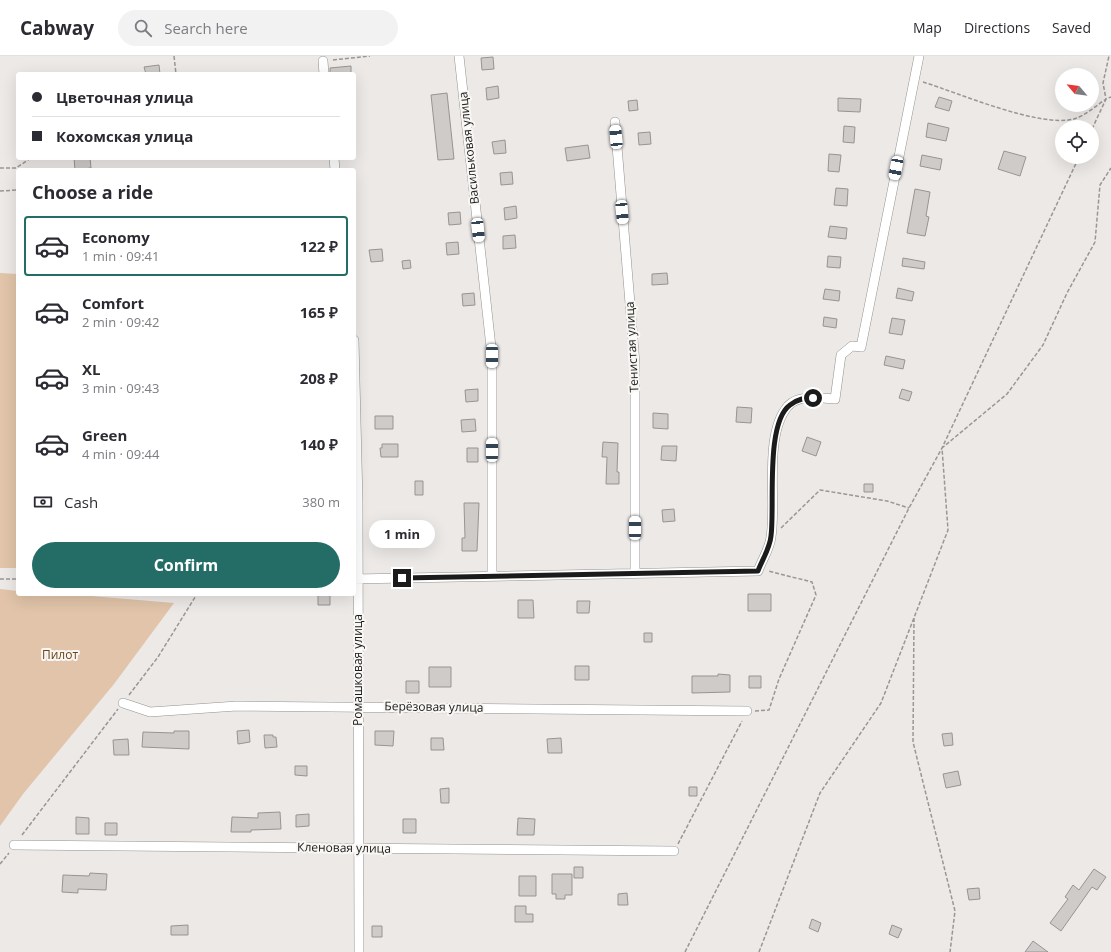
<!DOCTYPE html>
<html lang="en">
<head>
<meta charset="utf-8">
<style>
	:root { --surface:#fff; --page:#f2f2f3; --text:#2b2b33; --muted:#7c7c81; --line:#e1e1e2; --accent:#246d67 }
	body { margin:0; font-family:"Open Sans",sans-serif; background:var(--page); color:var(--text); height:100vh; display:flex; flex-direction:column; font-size:15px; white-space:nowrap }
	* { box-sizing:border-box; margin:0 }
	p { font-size:13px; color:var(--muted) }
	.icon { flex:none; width:22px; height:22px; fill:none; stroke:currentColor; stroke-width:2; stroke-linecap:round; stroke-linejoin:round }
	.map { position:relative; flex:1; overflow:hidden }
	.drawer { position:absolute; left:16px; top:112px; width:340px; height:428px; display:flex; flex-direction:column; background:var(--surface); border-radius:4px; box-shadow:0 4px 16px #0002 }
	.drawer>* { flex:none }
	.guide { position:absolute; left:16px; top:16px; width:340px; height:88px; border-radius:4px; box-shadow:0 4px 16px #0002; display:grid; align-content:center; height:88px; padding:0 16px; background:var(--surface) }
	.needle { width:26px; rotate:299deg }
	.fabs { position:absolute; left:1055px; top:12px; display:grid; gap:8px }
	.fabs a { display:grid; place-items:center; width:44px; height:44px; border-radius:50%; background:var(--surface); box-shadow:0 4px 16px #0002; font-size:20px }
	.end { position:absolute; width:18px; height:18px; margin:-9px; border:5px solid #1c1b1b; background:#fff; box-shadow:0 0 0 2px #fff }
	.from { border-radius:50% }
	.bubble { position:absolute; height:28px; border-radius:14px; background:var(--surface); box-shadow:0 4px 16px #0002; font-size:13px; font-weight:700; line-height:28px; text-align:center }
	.car { position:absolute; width:12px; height:24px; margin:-12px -6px; border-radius:5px; box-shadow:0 0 3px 1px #0007; background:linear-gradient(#fff 24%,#345 0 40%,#fff 0 76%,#345 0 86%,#fff 0) }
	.guide b { display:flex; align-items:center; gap:14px; height:38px; font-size:15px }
	.guide b+b { border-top:1px solid var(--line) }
	.guide i { width:10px; height:10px; background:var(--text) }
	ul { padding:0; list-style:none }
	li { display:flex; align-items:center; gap:12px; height:60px; margin:0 8px 6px; padding:0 8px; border:2px solid transparent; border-radius:4px }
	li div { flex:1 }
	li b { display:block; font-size:15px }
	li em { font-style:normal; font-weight:700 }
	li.selected { border-color:var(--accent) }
	li>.icon { width:36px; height:36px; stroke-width:1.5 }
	h2 { padding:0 16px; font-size:18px; line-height:48px }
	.pay { display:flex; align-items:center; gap:10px; height:44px; padding:0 16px; font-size:15px }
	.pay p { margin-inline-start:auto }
	.button { display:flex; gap:8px; margin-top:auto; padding:8px 16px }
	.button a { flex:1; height:46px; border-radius:24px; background:var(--accent); color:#fff; font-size:16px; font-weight:700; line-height:46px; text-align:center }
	header { display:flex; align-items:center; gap:24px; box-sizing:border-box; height:56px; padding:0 20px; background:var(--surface); border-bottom:1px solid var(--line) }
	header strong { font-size:19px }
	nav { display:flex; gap:22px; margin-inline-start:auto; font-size:14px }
	.search { width:280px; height:36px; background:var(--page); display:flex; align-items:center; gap:10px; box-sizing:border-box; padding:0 14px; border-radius:22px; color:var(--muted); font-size:15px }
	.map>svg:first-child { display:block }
</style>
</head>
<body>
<header>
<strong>Cabway</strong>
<div class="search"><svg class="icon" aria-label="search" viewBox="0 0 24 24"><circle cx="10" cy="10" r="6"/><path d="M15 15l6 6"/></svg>Search here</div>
<nav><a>Map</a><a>Directions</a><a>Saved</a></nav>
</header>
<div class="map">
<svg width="1111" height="896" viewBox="0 0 1111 896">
	<rect width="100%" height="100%" fill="#ece9e7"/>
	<path fill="#e1c4a9" d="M 0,217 L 18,218 L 18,512 L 0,512 Z
		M 0,533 L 18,535 L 18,538 L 68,538 L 174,547 L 114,628 L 23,738 L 0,770 Z"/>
	<path fill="#cecbc9" stroke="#979593" d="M 493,1 L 494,13 L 482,14 L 481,2 Z
		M 159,9 L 160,18 L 146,18 L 144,11 Z
		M 351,10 L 351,18 L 330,18 L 330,12 Z
		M 498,30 L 499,42 L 487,44 L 486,32 Z
		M 447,37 L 454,103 L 438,104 L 431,39 Z
		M 939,41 L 952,45 L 949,55 L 935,51 Z
		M 838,42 L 861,43 L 860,56 L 838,55 Z
		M 637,44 L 638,54 L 629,55 L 628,45 Z
		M 928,67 L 949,72 L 946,85 L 926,81 Z
		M 844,70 L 855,71 L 854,87 L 843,86 Z
		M 650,76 L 651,88 L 639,89 L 638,77 Z
		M 505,84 L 506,97 L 494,98 L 492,86 Z
		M 588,89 L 590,102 L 567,105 L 565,92 Z
		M 1004,95 L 1026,101 L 1020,120 L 998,113 Z
		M 829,98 L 841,99 L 839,116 L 828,115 Z
		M 922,99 L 942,103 L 940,114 L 920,110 Z
		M 74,102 L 90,102 L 91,112 L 75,114 Z
		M 512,116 L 513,128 L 501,129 L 500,117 Z
		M 836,132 L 848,133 L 847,150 L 834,149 Z
		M 915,133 L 930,136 L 926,160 L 929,161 L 925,180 L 907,177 Z
		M 516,150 L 517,162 L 505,164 L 504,152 Z
		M 460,156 L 461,168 L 449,169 L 448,157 Z
		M 830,170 L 847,172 L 846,183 L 828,181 Z
		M 515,179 L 516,192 L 503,193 L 503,180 Z
		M 458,186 L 459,198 L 447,199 L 446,187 Z
		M 382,193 L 383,205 L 371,206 L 369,194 Z
		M 828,200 L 841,201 L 840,212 L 827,211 Z
		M 903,202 L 925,206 L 924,213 L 902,210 Z
		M 410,204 L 411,212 L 403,213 L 402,205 Z
		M 667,217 L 668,228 L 652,229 L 652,218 Z
		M 898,232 L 914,236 L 912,245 L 896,242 Z
		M 825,233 L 840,235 L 839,245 L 823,243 Z
		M 474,237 L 475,249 L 463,250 L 462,238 Z
		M 824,261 L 837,263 L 836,272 L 823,270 Z
		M 892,262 L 905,264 L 902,279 L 889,277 Z
		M 886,300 L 905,304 L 903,313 L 884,309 Z
		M 478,333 L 478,345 L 466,346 L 465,334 Z
		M 902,333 L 912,336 L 909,345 L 899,342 Z
		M 737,351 L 752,352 L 751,367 L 736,366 Z
		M 653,357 L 668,358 L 668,373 L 653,372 Z
		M 375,360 L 393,360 L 393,373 L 375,373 Z
		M 475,363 L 476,375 L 462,376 L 461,364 Z
		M 807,381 L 821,386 L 816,400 L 802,395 Z
		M 603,386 L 618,387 L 617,416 L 619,416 L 619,428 L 606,428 L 607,401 L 602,401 Z
		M 382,388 L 398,388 L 398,401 L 381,401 L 380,392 L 382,392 Z
		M 662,390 L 677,390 L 676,405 L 661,404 Z
		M 467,392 L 478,392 L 478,406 L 467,406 Z
		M 415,425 L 423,425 L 423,439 L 415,439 Z
		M 864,428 L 873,428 L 873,436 L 864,436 Z
		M 464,447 L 479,447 L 477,495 L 462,495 L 462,482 L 465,482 Z
		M 674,453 L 675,465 L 663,466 L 662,454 Z
		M 318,538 L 330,538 L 330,549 L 318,549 Z
		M 748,538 L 771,538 L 771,555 L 748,555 Z
		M 518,544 L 533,544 L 534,562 L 518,562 Z
		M 577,545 L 590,545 L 589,557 L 577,557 Z
		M 644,577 L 652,577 L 652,586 L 644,586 Z
		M 575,610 L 589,610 L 589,624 L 575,624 Z
		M 429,611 L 451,611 L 451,631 L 429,631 Z
		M 718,618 L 730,619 L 730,636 L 692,637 L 692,620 L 718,620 Z
		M 749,620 L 761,620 L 761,632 L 749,632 Z
		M 406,625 L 419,625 L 419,637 L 406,637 Z
		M 249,674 L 250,686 L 238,688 L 237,675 Z
		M 174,675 L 189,675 L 189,693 L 142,691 L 143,676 L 174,677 Z
		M 375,675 L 394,675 L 393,690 L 375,689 Z
		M 952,677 L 953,689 L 944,690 L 942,678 Z
		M 264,679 L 273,679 L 273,681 L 276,681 L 277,691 L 265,692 Z
		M 431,682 L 443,682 L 444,694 L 431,694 Z
		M 561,682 L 562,697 L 548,697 L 547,683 Z
		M 128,683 L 129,699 L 114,699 L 113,684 Z
		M 295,710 L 307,710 L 307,720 L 295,719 Z
		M 958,715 L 961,729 L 946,732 L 943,718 Z
		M 689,731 L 697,731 L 697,740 L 689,740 Z
		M 449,732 L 449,747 L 441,747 L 440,733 Z
		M 280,756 L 281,773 L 251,774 L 251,776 L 231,776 L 232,761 L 258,762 L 258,757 Z
		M 309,758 L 309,770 L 296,771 L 296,759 Z
		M 76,761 L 89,762 L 89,778 L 76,778 Z
		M 518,762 L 535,763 L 534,779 L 517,779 Z
		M 403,763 L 416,763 L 416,777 L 403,777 Z
		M 105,767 L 117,767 L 117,779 L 105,779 Z
		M 574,811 L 583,811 L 583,822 L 574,822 Z
		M 1094,813 L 1106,821 L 1097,834 L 1092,831 L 1061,875 L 1050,867 L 1068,843 L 1065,841 L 1073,829 L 1079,834 Z
		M 90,817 L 107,818 L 106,834 L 78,833 L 78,837 L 62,836 L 63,819 L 89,820 Z
		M 552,818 L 572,818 L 572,839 L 565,839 L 565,843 L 556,843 L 556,838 L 552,838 Z
		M 519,820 L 536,820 L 536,840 L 519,840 Z
		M 979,832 L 980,843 L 969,844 L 967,833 Z
		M 627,837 L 628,849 L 618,849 L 618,838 Z
		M 515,850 L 526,850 L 526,858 L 533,858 L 533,866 L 515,866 Z
		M 812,863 L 821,867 L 818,876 L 809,872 Z
		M 188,869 L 188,879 L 171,879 L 171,870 Z
		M 892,869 L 902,873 L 898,882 L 889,878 Z
		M 372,870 L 382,870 L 382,881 L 372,881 Z
		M 1033,885 L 1048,896 L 1025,896 Z"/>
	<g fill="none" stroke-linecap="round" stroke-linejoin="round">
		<defs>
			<path id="street" d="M 459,0 L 492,300 L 492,520
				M 323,5 L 324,18
				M 615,66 L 635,308 L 635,517
				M 334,102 L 335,114
				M 354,284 L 358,446 L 359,896
				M 354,523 L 758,515 C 762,504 770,492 771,481 C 777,445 763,379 788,350 C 799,338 820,342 835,343 L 841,299 L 852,290 L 861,291 L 919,0
				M 123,647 L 150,656 L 237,650 L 747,655
				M 14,789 L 674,795"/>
		</defs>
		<use href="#street" stroke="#949290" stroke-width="10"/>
		<path stroke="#999695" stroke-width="1.5" stroke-dasharray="4 2" stroke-linecap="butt" d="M 174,0 L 176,18
			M 333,4 L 370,0
			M 923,26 C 959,37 1039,72 1074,63 C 1085,60 1097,49 1106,43 L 1103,27 L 1109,0
			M 1092,73 L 1106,43 L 1111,41
			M 0,112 L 16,112 L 31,102
			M 0,135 L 18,134
			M 781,472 L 820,434 L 887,445 L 909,452
			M 0,523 L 18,523
			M 914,562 L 913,686 L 955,855 L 950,896
			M 129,639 L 158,601 L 197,538
			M 755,655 L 769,654 L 779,623 L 816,539 L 812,526 L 768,515
			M 22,779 L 118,653
			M 678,788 L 742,665
			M 0,808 L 9,797
			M 685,896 L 909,452 L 942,392 L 1079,101
			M 759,896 L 820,737 L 881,647 L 948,474 L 942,392 L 1007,338 L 1043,289 L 1067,237 L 1095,186 L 1100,129 L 1111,112"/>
		<use href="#street" stroke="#fff" stroke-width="9"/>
	</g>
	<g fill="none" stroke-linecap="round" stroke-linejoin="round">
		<path stroke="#1c1b1b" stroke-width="5" d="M 402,522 L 758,515 C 762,504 770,492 771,480 C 775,451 765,367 790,349 C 798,343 804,342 813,342"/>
	</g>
	<g text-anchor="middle" stroke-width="4" stroke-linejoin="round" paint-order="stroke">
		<g font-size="12" fill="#1c1b1b" stroke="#f9f7f4">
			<text transform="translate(469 92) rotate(-96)" y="4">Васильковая улица</text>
			<text transform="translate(632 291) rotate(-93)" y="4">Тенистая улица</text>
			<text transform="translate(358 614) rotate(-90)" y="4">Ромашковая улица</text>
			<text transform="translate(434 651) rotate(1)" y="4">Берёзовая улица</text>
			<text transform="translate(344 792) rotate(1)" y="4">Кленовая улица</text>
		</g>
		<g font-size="12" fill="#6c4418" stroke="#f9f7f4">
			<text x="60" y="603">Пилот</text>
		</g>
	</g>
</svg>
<div class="fabs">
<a><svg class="needle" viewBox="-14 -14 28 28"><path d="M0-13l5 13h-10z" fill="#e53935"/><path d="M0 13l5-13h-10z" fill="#7c7c81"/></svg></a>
<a><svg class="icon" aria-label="locate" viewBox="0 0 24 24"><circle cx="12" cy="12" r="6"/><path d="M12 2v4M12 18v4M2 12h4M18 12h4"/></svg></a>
</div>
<i class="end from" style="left:813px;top:342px"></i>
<i class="end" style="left:402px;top:522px"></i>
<div class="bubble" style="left:369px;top:464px;width:66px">1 min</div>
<i class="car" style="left:616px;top:81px;rotate:355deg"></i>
<i class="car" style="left:896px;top:112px;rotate:191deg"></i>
<i class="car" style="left:622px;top:156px;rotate:175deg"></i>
<i class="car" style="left:478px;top:174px;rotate:174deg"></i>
<i class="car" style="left:492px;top:300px;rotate:180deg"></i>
<i class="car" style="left:492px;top:394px;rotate:0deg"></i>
<i class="car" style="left:635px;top:472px;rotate:0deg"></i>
<div class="guide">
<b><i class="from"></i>Цветочная улица</b>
<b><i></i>Кохомская улица</b>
</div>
<section class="drawer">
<h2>Choose a ride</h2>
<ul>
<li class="selected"><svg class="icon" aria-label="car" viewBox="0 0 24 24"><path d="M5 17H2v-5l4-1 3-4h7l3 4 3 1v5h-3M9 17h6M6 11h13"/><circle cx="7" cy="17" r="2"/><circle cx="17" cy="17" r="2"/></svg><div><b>Economy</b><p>1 min · 09:41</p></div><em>122 ₽</em></li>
<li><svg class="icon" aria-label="car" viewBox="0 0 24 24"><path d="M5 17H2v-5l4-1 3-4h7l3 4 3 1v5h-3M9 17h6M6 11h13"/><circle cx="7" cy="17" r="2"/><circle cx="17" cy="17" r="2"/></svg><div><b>Comfort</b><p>2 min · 09:42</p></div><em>165 ₽</em></li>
<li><svg class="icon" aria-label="car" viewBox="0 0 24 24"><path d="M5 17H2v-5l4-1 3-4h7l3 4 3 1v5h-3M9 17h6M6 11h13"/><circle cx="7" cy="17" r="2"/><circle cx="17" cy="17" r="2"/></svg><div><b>XL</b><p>3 min · 09:43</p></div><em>208 ₽</em></li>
<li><svg class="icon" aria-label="car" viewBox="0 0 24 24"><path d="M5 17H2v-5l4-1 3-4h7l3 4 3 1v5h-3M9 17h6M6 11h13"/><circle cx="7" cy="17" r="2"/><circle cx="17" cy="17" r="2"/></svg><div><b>Green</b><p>4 min · 09:44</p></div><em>140 ₽</em></li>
</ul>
<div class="pay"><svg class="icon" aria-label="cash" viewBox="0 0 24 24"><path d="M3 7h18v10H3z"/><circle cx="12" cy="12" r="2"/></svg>Cash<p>380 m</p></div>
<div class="button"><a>Confirm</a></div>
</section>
</div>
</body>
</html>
